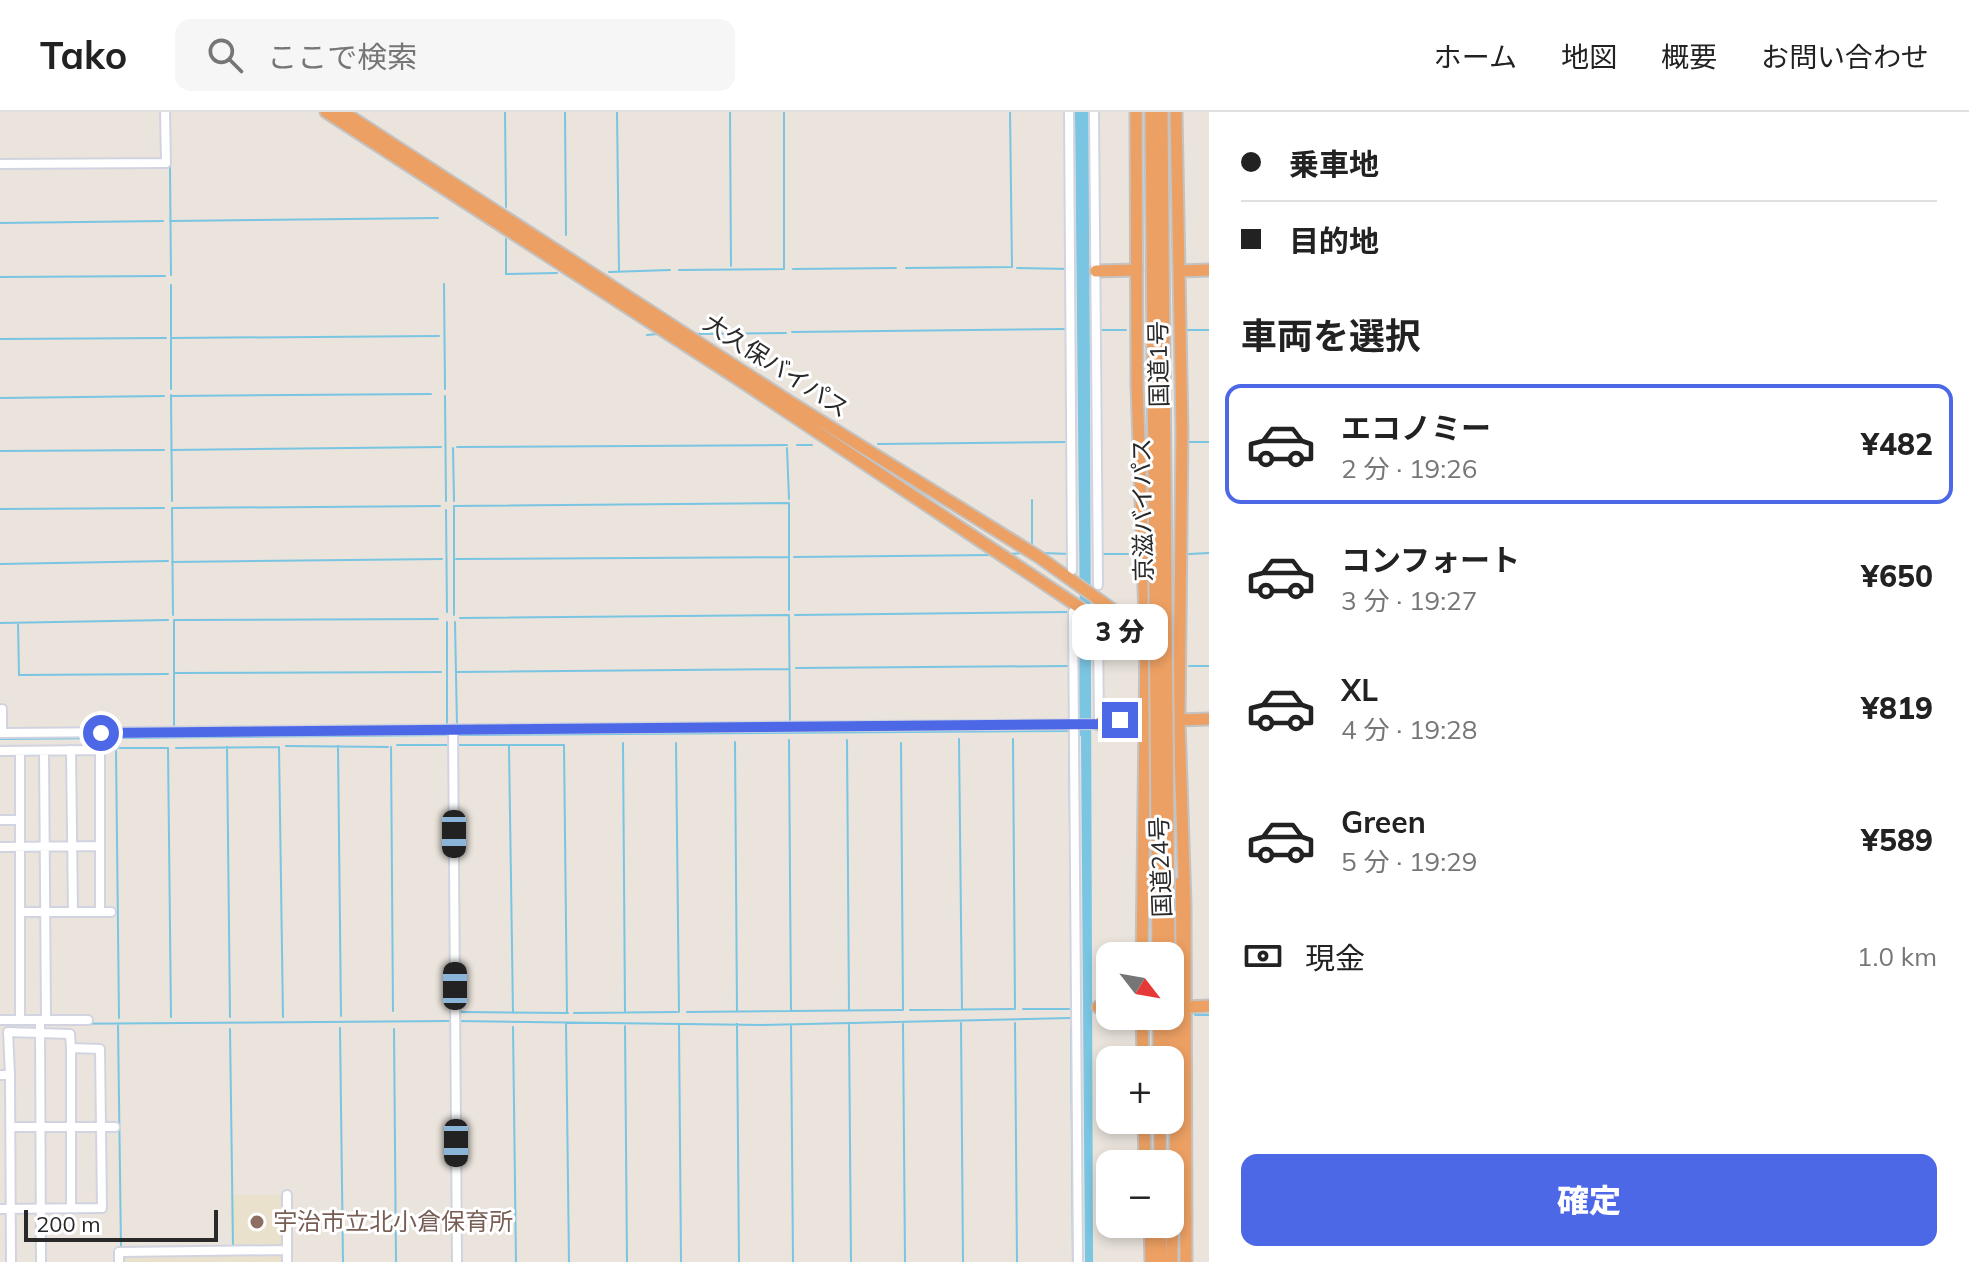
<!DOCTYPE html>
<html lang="ja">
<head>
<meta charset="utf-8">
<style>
	:root { --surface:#fff; --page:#f6f6f6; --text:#222; --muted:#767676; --line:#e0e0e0; --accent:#4c68e7 }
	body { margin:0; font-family:Mulish,"Noto Sans JP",sans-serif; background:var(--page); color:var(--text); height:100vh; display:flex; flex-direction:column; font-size:30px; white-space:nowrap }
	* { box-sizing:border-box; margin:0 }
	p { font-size:26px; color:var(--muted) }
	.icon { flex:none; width:44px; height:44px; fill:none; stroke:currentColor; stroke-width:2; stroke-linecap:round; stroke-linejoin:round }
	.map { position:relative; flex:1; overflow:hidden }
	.drawer { display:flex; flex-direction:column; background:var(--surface); width:760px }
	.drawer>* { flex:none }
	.top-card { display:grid; align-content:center; height:176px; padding:0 32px; background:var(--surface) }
	.needle { width:52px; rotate:121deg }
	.buttons { position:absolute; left:1096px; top:830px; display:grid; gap:16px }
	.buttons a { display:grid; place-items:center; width:88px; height:88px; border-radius:16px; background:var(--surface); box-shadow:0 4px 12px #0003; font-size:40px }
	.scale { position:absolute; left:24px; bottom:20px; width:194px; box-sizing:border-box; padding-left:8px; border:4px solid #292929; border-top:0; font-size:22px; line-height:28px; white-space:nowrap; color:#292929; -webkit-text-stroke:6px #fff; paint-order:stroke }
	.end { position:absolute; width:36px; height:36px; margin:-18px; border:10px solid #4c68e7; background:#fff; box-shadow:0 0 0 4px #fff }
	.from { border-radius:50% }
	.bubble { position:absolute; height:56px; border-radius:16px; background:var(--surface); box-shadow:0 4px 12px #0003; font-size:26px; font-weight:800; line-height:56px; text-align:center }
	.car { position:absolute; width:24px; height:48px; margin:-24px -12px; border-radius:10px; box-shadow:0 0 6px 2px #0007; background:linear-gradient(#222 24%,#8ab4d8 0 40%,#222 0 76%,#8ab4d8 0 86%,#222 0) }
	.top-card b { display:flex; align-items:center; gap:28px; height:76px; font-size:30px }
	.top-card b+b { border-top:2px solid var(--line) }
	.top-card i { width:20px; height:20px; background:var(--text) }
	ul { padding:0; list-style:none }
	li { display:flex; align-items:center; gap:24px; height:120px; margin:0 16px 12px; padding:0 16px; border:4px solid transparent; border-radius:16px }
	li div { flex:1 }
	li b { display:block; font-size:30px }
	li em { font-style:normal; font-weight:800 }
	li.selected { border-color:var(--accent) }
	li>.icon { width:72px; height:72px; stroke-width:1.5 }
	h2 { padding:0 32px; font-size:36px; line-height:96px }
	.pay { display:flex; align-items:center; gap:20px; height:88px; padding:0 32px; font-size:30px }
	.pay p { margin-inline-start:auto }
	.primary-button { display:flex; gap:16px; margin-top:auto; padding:16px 32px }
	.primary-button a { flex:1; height:92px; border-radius:16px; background:var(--accent); color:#fff; font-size:32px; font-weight:800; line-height:92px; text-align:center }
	header { display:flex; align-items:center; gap:48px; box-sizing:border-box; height:112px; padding:0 40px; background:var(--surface); border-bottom:2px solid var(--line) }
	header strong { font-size:38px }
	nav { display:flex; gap:44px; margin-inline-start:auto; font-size:28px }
	.search { width:560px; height:72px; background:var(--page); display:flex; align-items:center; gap:20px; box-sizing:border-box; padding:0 28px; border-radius:16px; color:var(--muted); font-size:30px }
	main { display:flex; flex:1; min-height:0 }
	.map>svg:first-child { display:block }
</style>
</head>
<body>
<header>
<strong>Tako</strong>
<div class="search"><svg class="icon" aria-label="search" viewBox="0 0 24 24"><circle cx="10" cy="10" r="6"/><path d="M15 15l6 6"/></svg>ここで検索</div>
<nav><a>ホーム</a><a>地図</a><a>概要</a><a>お問い合わせ</a></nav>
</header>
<main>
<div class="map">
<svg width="1209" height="1150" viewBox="0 0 1209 1150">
	<rect width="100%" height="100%" fill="#eae4dc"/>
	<path fill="#eae1cd" d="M 230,1083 L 282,1083 L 283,1136 L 232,1137 Z
		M 283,1140 L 283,1150 L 122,1150 L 123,1141 Z"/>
	<path fill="#79c5e2" d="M 1075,0 L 1089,0 L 1093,1150 L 1085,1150 L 1081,624 L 1078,623 L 1080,513 Z"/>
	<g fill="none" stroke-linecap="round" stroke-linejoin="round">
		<path stroke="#79c5e2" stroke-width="2" d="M 505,0 L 506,95
			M 565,0 L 566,123
			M 617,0 L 619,160
			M 730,0 L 731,154
			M 170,55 L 171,163
			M 170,109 L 438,106
			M 0,111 L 163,109
			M 506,127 L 506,162 L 557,161
			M 906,156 L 1012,155 L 1010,0
			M 1017,156 L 1068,157
			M 793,157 L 896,156
			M 679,158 L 784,157 L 784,0
			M 609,160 L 670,158
			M 0,165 L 165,164
			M 444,172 L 445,277
			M 171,173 L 171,277
			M 1101,218 L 1126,218
			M 1185,218 L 1209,218
			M 792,220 L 1066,217
			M 692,222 L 786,221
			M 647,223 L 658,222
			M 171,226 L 439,224
			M 0,227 L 166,226
			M 171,283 L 172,389
			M 171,284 L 431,282
			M 445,284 L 446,389
			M 0,286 L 164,284
			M 1189,330 L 1209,330
			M 878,332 L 1067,330
			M 797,333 L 812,333
			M 457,335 L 787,333
			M 453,336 L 454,389
			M 787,336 L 789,387
			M 171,338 L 441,335
			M 0,339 L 164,338
			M 1032,388 L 1032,431
			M 789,391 L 789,498
			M 172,396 L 440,394
			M 172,396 L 173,503
			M 0,397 L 164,396
			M 446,398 L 447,500
			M 1043,441 L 1069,442
			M 1007,442 L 1025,441
			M 1102,442 L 1128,442
			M 1189,442 L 1209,441
			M 794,445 L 993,443
			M 456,447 L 789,445
			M 172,450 L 442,447
			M 0,452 L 168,449
			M 454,503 L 454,394 L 789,391
			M 795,503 L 1068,500
			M 789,505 L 790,611
			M 460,506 L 789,503
			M 174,508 L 438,507
			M 447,510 L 447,611
			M 455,510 L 457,614
			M 0,511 L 168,508
			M 18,511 L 19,563 L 168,562
			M 1189,554 L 1209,554
			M 796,556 L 1069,554
			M 456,560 L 789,557
			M 174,561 L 441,560
			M 174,616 L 174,508
			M 457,623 L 1071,619
			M 0,627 L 451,623
			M 959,627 L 962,898
			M 1013,627 L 1015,897
			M 789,628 L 791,899
			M 847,628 L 849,898
			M 735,630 L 737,899
			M 623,631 L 625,900
			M 676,631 L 679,900
			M 901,631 L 903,898
			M 397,633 L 451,633
			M 459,633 L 564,633 L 567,901
			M 286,634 L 388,635
			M 338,634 L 341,904
			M 509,634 L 513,901
			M 227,635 L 230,905
			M 279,635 L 283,905
			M 391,635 L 393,899
			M 118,636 L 168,636
			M 168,636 L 171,905
			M 176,636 L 279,635
			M 1069,636 L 1071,791
			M 116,638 L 119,906
			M 1023,897 L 1069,897
			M 910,898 L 1013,897
			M 461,900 L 568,901
			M 687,900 L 902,898
			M 574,901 L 677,900
			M 1195,903 L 1209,903
			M 1099,904 L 1120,904
			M 457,909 L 761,913 L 1070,906
			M 566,911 L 569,1150
			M 961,911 L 963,1150
			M 1015,911 L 1017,1150
			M 0,912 L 39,912
			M 45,912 L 451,909
			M 118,912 L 121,1136
			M 737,912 L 739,1150
			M 849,912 L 851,1150
			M 903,912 L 905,1150
			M 679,913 L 681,1150
			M 791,913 L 793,1150
			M 625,914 L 627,1150
			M 513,915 L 516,1150
			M 340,916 L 343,1150
			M 1071,916 L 1073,1150
			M 230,917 L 233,1135
			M 394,917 L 396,1150"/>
		<defs>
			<path id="minor" d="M 1069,0 L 1072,458
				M 1094,0 L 1098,473
				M 0,52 L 166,51 L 165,0
				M 1073,500 L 1078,1150
				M 1098,518 L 1099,612
				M 453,617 L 457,1150
				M 0,621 L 1103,612
				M 2,621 L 2,597
				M 71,638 L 73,800
				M 0,639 L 100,638 L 114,633
				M 20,639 L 20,908
				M 44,639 L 46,908
				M 0,708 L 20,708
				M 0,735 L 100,734
				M 20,800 L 111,800
				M 100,800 L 100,638
				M 0,908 L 88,908
				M 40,908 L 41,1150
				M 71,936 L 71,1096
				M 0,963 L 10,963 L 8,920 L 70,922 L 71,936 L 100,937 L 102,1096 L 0,1097
				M 10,963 L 11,1150
				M 11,1015 L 115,1015
				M 287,1083 L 287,1150
				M 119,1150 L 119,1140 L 287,1138"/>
			<path id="highway" d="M 326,0 L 744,271 L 1127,527 L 1162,534
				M 343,0 L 787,288 L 1039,445 L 1161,532
				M 1136,0 L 1137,273 L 1146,534 L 1142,844
				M 1176,0 L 1182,319 L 1179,608 L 1185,792 L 1186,1150
				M 1096,159 L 1137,158
				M 1180,159 L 1209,158
				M 1179,608 L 1209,607
				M 1099,612 L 1103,608 L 1145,608
				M 1177,772 L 1178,843
				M 1098,895 L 1110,895
				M 1186,895 L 1209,894
				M 1142,904 L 1143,948
				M 1159,904 L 1159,948
				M 1170,904 L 1170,948
				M 1144,1008 L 1145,1052
				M 1160,1008 L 1160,1052
				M 1150,1112 L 1151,1150
				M 1160,1112 L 1161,1150
				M 1172,1130 L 1172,1150
				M 1172,1137 L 1179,920"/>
		</defs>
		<use href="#minor" stroke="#d1d4e0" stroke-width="12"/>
		<use href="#highway" stroke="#c3c3c3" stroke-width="15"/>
		<use href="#minor" stroke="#fff" stroke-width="8"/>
		<use href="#highway" stroke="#eda063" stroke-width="11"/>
		<defs>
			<path id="highway-bridge" d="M 1151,0 L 1158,844
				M 1162,0 L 1169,844"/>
		</defs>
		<use href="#highway-bridge" stroke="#c3c3c3" stroke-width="15" stroke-linecap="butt"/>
		<use href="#highway-bridge" stroke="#eda063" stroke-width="11"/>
	</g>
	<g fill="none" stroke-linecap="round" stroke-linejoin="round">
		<path stroke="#4c68e7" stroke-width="10" d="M 101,621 L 1099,612 L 1120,608"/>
	</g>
	<circle fill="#8d6e63" stroke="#fff" stroke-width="3" cx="257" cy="1110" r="8"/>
	<g text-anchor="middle" stroke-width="6" stroke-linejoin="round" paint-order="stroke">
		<g font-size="24" fill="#292929" stroke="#fff">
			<text transform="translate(1159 252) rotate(-91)" y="8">国道1号</text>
			<text transform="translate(776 254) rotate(33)" y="8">大久保バイパス</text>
			<text transform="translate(1143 398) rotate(-91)" y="8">京滋バイパス</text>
			<text transform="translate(1161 755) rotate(-92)" y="8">国道24号</text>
		</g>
		<g font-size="24" fill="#785e54" stroke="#fff" text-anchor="start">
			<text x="273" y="1118">宇治市立北小倉保育所</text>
		</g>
	</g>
</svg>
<div class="buttons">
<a><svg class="needle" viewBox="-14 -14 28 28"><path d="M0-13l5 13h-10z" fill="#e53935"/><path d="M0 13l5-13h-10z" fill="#767676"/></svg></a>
<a>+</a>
<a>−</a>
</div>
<div class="scale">200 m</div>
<i class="end from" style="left:101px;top:621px"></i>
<i class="end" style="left:1120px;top:608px"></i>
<div class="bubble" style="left:1072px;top:492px;width:96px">3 分</div>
<i class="car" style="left:454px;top:722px;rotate:180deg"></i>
<i class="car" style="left:455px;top:874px;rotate:0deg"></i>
<i class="car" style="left:456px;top:1031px;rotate:180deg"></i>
</div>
<section class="drawer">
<div class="top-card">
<b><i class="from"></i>乗車地</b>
<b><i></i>目的地</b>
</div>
<h2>車両を選択</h2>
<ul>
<li class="selected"><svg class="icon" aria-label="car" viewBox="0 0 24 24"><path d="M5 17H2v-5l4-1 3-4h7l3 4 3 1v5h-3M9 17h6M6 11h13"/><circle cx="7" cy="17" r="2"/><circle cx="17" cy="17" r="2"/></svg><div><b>エコノミー</b><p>2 分 · 19:26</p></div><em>¥482</em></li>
<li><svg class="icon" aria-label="car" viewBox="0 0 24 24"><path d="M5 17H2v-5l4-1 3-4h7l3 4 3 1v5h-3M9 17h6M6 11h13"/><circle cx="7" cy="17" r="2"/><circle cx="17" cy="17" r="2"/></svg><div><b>コンフォート</b><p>3 分 · 19:27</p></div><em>¥650</em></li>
<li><svg class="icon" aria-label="car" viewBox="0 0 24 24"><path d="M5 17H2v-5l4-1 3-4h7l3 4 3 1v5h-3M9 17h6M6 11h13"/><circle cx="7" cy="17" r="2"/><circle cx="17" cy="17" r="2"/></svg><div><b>XL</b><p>4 分 · 19:28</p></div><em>¥819</em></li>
<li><svg class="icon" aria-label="car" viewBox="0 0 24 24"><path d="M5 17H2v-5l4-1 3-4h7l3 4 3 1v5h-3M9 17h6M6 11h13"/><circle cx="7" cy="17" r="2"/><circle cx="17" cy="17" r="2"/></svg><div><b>Green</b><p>5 分 · 19:29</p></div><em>¥589</em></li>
</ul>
<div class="pay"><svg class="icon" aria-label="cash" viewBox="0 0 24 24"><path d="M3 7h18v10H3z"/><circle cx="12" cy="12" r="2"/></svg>現金<p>1.0 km</p></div>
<div class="primary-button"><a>確定</a></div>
</section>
</main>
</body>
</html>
